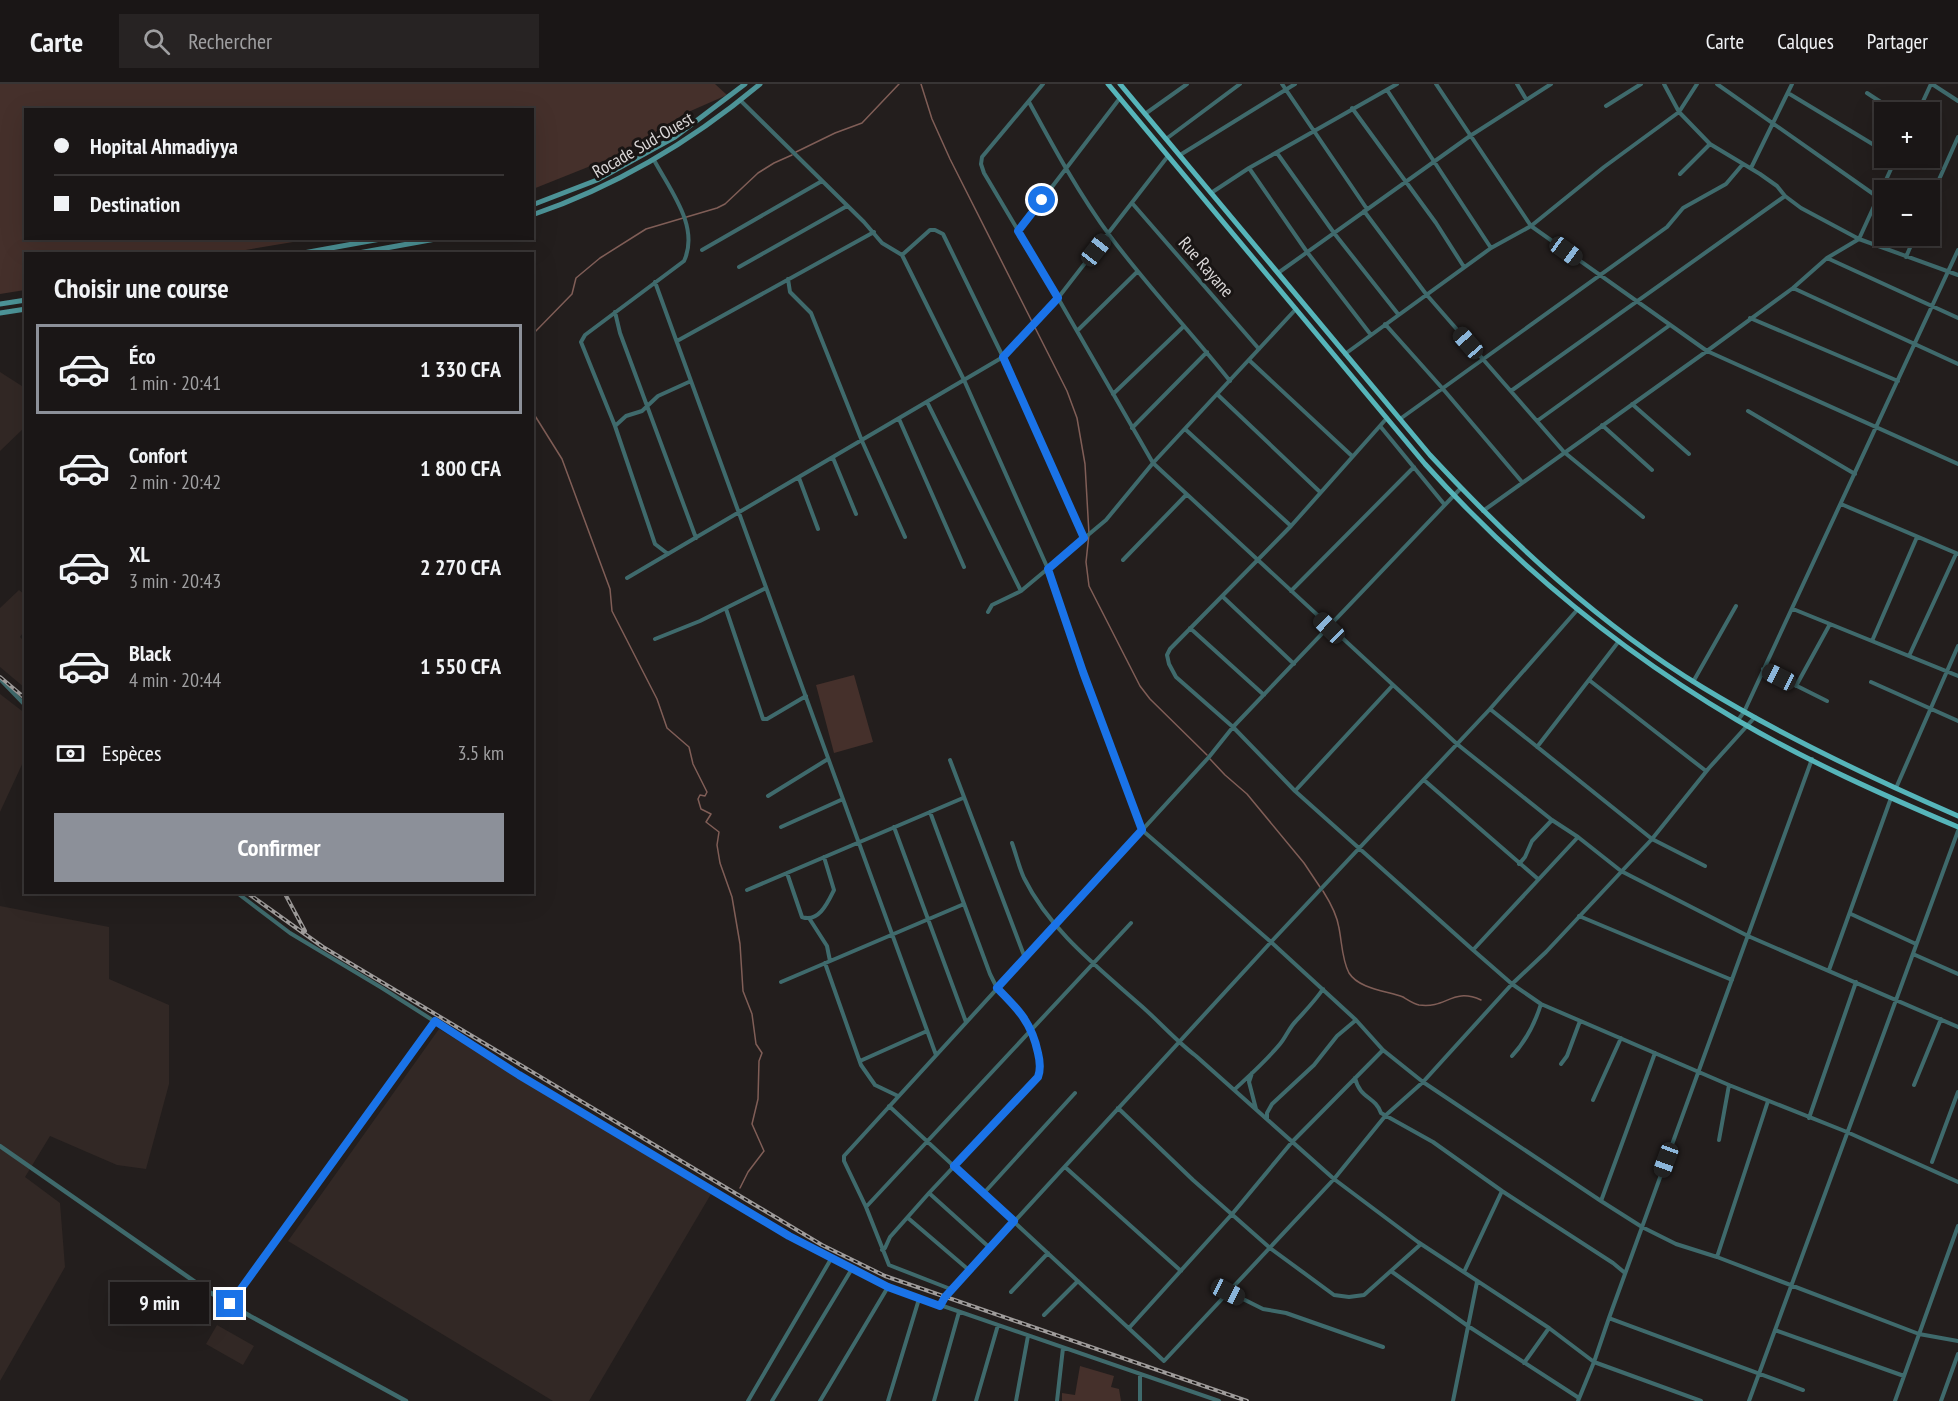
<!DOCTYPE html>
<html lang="fr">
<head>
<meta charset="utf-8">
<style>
	:root { --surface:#1a1616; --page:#272323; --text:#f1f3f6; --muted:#9f9fa1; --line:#383535; --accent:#8c9099 }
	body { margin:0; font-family:"PT Sans Narrow",sans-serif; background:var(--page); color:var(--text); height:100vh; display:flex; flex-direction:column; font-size:22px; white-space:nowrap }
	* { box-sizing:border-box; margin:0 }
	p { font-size:20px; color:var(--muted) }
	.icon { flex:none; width:33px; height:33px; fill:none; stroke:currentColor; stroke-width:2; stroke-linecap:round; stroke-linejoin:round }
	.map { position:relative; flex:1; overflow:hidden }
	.panel { position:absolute; left:24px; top:168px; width:510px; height:642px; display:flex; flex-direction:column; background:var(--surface); border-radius:0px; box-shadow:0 6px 24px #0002,0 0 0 2px var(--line) }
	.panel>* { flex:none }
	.top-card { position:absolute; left:24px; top:24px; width:510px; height:132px; border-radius:0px; box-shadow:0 6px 24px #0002,0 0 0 2px var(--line); display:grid; align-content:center; height:132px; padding:0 30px; background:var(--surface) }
	.fabs { position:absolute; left:1874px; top:18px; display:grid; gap:12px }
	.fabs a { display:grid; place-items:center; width:66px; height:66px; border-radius:0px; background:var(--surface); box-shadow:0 6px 24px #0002,0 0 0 2px var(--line); font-size:30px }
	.end { position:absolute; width:27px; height:27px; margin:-14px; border:8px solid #1a73e8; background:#fff; box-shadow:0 0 0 3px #fff }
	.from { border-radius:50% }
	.bubble { position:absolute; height:42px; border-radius:0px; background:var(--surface); box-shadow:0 6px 24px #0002,0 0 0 2px var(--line); font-size:20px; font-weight:700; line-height:42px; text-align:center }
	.car { position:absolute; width:18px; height:36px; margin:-18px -9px; border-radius:8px; box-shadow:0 0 4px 2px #0007; background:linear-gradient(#222 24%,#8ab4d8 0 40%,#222 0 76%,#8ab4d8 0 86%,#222 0) }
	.top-card b { display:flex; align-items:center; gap:21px; height:57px; font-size:22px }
	.top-card b+b { border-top:2px solid var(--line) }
	.top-card i { width:15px; height:15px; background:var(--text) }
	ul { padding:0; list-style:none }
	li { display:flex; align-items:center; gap:18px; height:90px; margin:0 12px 9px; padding:0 18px; border:3px solid transparent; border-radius:0px }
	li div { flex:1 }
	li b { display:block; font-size:22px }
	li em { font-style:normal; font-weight:700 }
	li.selected { border-color:var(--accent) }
	li>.icon { width:54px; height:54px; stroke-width:1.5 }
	h2 { padding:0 30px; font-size:27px; line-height:72px }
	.pay { display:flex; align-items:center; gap:15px; height:66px; padding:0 30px; font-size:22px }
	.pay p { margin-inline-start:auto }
	.primary-button { display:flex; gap:12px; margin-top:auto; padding:12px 30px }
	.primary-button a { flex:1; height:69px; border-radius:0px; background:var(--accent); color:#fff; font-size:24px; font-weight:700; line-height:69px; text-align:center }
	header { display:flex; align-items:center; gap:36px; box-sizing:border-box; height:84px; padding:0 30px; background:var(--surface); border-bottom:2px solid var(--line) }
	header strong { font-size:28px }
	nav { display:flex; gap:33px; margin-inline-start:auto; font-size:21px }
	.search { width:420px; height:54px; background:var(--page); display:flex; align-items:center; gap:15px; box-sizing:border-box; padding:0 21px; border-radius:0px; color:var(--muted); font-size:22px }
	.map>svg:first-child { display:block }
</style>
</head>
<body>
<header>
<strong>Carte</strong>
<div class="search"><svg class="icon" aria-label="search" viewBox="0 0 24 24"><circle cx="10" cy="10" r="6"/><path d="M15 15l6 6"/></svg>Rechercher</div>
<nav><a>Carte</a><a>Calques</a><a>Partager</a></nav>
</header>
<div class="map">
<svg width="1958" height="1317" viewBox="0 0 1958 1317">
	<rect width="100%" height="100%" fill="#231e1d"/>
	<path fill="#322825" d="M 0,288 L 25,304 L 26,342 L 0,367 Z
		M 19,506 L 25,511 L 25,546 L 20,553 L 25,558 L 25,604 L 0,583 L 0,524 Z
		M 0,610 L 26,630 L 25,674 L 0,728 Z
		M 0,822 L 109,843 L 109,895 L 169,921 L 169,1000 L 146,1085 L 117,1081 L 50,1052 L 25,1093 L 60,1119 L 65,1183 L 0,1297 Z
		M 439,945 L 711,1110 L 589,1317 L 553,1317 L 288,1157 Z
		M 217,1241 L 254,1262 L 243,1281 L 206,1260 Z"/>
	<path fill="#45302b" d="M 0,0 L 715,0 L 727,11 L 686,29 L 618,71 L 533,105 L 532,26 L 26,26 L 26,154 L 311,155 L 228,169 L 26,170 L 25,206 L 0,210 Z
		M 854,591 L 873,658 L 834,669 L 816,601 Z
		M 1080,1282 L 1114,1292 L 1111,1303 L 1119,1305 L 1121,1317 L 1062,1317 L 1062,1309 L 1075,1311 Z"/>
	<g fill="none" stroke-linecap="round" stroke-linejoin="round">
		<path stroke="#805e57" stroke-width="1.5" d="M 921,0 L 932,35 L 950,75 L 1067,307 L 1077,334 L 1085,380 L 1089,450 L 1086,478 L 1089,502 L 1140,602 L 1150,615 L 1207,671
			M 796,68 L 835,49 L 862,39 L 899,0
			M 532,251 L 572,210 L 576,194 L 600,174 L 646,145 L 717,124 L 725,120 L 758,89 L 774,79 L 792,71
			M 532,327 L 562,375 L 610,505 L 612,527 L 657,615 L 667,644 L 689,663 L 693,680 L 707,708 L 705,712 L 700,711 L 698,715 L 701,725 L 711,730 L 706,738 L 719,748 L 717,761 L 720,779 L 732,813 L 740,860 L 743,907 L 752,930 L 756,960 L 762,969 L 759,977 L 758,1015 L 752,1040 L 764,1067 L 748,1088 L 740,1104
			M 1210,675 L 1225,691 L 1247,710 L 1304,779 L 1320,803
			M 1323,807 C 1330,818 1337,831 1339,844 C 1342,859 1342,876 1349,889 C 1359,905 1387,907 1403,913 C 1408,916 1414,920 1419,921 C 1447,925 1452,903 1481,916"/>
		<path stroke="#3f6a6c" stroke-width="4" d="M 1043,0 L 982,73 L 981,80 L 984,89 L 1058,214 L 1153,379 L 1457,660 L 1552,736 L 1578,753 L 1621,787 L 1748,852 L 1958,943
			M 1282,0 L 1367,125
			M 1436,0 L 1531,142 L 1707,267 L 1958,380
			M 1517,0 L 1526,15
			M 1664,0 L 1679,28 L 1710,60 L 1760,90 L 1777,102 L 1785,112 L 1801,124 L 1859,155 L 1896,74
			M 1717,0 L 1879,114
			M 1932,0 L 1958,17
			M 1387,6 L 1491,164
			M 1788,9 L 1884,67
			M 1867,9 L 1896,28
			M 740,16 L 864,138 L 882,159 L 902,171 L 964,296 L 1048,485 L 1083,589 L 1142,746 L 1271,858 L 1356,936 L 1383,966 L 1423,998 L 1601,1117 L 1642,1143 L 1676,1160 L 1717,1173 L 1919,1250 L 1958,1257
			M 1029,18 C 1054,64 1079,110 1110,152 C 1148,203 1191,248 1230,297
			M 1606,22 L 1641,0
			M 1352,24 L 1436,139 L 1464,183
			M 1918,28 L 1931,0
			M 1145,30 L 1187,0
			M 1166,55 L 1240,0
			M 1277,69 L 1334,149 L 1398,230
			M 1180,71 L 1295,0
			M 654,76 C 670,106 700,143 684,177 L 585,251 L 581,258 L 615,342 L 655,460 L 668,470
			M 1249,84 L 1307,168 L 1371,251
			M 1751,84 L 1792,0
			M 1680,90 L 1710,60
			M 1211,109 L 1249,84 L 1397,0
			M 1929,118 L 1958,53
			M 1132,119 L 1259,265
			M 1364,127 L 1426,210 L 1564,368 L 1643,433
			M 1019,146 L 1120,14
			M 702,166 L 822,97
			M 902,171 L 930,146 L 935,146 L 943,150 L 1003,273 L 1084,454
			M 1906,173 L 1915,152
			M 1827,174 L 1958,234
			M 739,183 L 847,122
			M 1278,189 L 1470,52 L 1551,0
			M 788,195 L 790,208 L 811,229 L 862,357 L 905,453
			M 655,198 L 936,971
			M 1793,204 L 1958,280
			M 615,228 L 620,249 L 696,454
			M 1750,234 L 1898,297
			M 1385,240 L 1443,305 L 1522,398
			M 1077,247 L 1137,188
			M 677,257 L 874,148
			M 1345,270 L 1491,164 L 1531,142 L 1604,83 L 1679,28 L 1697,0
			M 1250,277 L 1352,372
			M 1511,307 L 1785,112
			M 1113,310 L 1184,242
			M 1218,311 L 1320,408
			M 927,318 L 1021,507
			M 1632,320 L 1689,370
			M 1748,327 L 1855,390
			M 1387,334 L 1291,442 L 1170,565 L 1167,571 L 1169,580 L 1176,593 L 1233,643 L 1295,707 L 1473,866
			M 899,335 L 964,483
			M 1400,335 L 1667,143 L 1683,124 L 1726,100 L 1743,80
			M 1537,337 L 1670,241
			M 1602,341 L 1652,386
			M 615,342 L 626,332 L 642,327 L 658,312 L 691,297
			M 1380,342 L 1444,420
			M 1132,344 L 1207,268
			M 1185,345 L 1291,442
			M 833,374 L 856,430
			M 799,394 L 818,445
			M 1841,420 L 1958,470
			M 1483,427 L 1707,267 L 1793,204 L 1827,174 L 1859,155 L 1958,191
			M 1123,476 L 1186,411
			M 627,494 L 1003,273 L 1058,214 L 1168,72
			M 1291,507 L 1414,383
			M 1222,512 L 1294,580
			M 726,525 L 763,635 L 767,635 L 806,612
			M 1793,525 L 1958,592
			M 988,528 L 992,521 L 1021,507 L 1106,436 L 1153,379 L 1296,225
			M 1190,544 L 1264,611
			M 655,555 L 700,537 L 766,504
			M 1872,557 L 1917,453
			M 1909,572 L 1956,470
			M 1763,585 L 1827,617
			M 0,595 L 26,622
			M 1589,596 L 1706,687
			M 1693,598 L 1736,522
			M 1871,598 L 1958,637
			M 1796,602 L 1830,540
			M 1490,625 L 1652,755 L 1705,782
			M 1738,636 L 1744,628 L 1958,166
			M 1537,663 L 1619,557
			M 950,676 L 1025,874
			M 1424,696 L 1538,795
			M 1896,704 L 1958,562
			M 1295,707 L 1393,601
			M 768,712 L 828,675
			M 781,743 L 843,715
			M 894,743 L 966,938
			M 1578,753 L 1473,866 L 1512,900 L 1541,920 L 1729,1001 L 1847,1048 L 1958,1098
			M 1012,759 C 1016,770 1019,783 1024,794 C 1050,846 1095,881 1138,919 C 1158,936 1175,956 1196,972 L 1334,1095 L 1418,1158 L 1549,1244 L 1594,1278 L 1701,1317
			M 1519,780 L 1525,773 L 1532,757 L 1552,736
			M 787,789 L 802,833 C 819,839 828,818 834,806 L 824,773
			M 747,806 L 963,714
			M 236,808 L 290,849 L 382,904 L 519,991 L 731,1119 L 831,1175 L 888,1203 L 1219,1317
			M 1851,830 L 1916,860
			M 1579,832 L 1732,896
			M 809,834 L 827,862 L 830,877
			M 1913,870 L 1958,890
			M 825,879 L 861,981 L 875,1001 L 898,1012
			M 1829,886 L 1891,714
			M 781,898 L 964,820
			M 1512,972 C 1526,957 1535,939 1541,920
			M 860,977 L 927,947
			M 1561,980 L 1567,972 L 1580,937
			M 1252,989 L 1249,998 L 1256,1025
			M 1355,994 C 1360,1015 1375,1012 1381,1029 L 1433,1058 L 1502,1107 L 1613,1179 L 1625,1189
			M 1914,1001 L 1941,935
			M 1234,1006 C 1250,991 1266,977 1280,960 C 1286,953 1289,944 1296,937 C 1305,927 1315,917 1323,905
			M 1593,1016 L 1621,954
			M 889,1022 L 1164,1277 L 1334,1095 L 1386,1031 L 1423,998 L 1512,900 L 1546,868 L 1652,755 L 1709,684 L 1755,633
			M 1118,1024 L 1193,1096 L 1270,1164 L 1334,1211 L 1349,1213 L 1364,1211 L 1421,1160
			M 1809,1034 L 1856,898
			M 1267,1035 L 1267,1029 L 1272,1020 L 1314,981 L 1337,952 L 1356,936
			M 1719,1056 L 1729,1001
			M 1932,1078 L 1958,1008
			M 1065,1083 L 1181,1187
			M 929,1109 L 990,1164
			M 984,1109 L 1075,1009
			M 1601,1117 L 1655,969
			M 866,1123 L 1131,839
			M 908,1134 L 970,1187
			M 882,1166 L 885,1164 L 890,1153 L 929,1109 L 1038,993 L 1040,987 L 1039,972 L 1030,942 L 1019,926 L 997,904 L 990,890 L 930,728
			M 1717,1173 L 1768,1017
			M 1391,1187 L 1468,1242 L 1579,1314
			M 1464,1188 L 1502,1107
			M 953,1206 L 889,1181 L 866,1123 L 844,1077 L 844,1072 L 1209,673 L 1233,643 L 1461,404
			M 1011,1208 L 1048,1169
			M 1229,1208 L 1263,1225 L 1286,1229 L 1383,1263
			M 230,1220 L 435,937
			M 940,1222 L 945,1213 L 1271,858 L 1490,625 L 1578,525
			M 1044,1231 L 1078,1197
			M 1609,1234 L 1803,1306
			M 1129,1244 L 1233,1129 L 1292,1058 L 1383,966
			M 1775,1246 L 1904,1292
			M 1524,1279 L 1549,1244
			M 1140,1290 L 1140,1317
			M 748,1317 L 831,1175
			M 772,1317 L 850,1188
			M 820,1317 L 888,1203
			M 888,1317 L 919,1215
			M 934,1317 L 959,1228
			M 976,1317 L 998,1241
			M 1016,1317 L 1028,1252
			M 1057,1317 L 1063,1264
			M 1453,1317 L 1477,1198
			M 1578,1317 L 1594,1278 L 1609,1234 L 1812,675
			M 1749,1317 L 1958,747
			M 1895,1317 L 1958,1142
			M 1941,1317 L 1958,1270"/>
		<path stroke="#3f6a6c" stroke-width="4.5" d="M 0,1062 L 211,1209 L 250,1232 L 406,1317"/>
		<path stroke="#4d9498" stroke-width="5" d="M 532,121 L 597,96 L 675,53 L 745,0
			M 532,131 C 617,102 692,57 760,0
			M 298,170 L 386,154
			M 353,170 L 441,154
			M 0,220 L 26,216
			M 0,229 L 26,225"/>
		<path stroke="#56b5ba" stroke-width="5" d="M 1108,0 L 1425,380 C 1515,480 1622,568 1737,636 C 1807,677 1883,711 1958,743
			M 1120,0 L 1430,371 C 1511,458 1600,541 1702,603 C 1784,653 1871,694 1958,732"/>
		<defs>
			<path id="rail" d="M 0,593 L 26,615
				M 246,808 L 323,863 L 822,1161 L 885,1192 L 1247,1317
				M 284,808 L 305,847"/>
		</defs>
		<use href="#rail" stroke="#9f9c9b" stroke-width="4"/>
		<use href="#rail" stroke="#191514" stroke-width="1.5" stroke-dasharray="4.5" stroke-linecap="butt"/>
	</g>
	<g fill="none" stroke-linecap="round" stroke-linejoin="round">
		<path stroke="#1a73e8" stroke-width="8" d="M 230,1220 L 435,937 L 519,991 L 789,1152 L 888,1203 L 940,1222 L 945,1213 L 1014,1137 L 954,1082 L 1038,993 C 1041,985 1040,977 1038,969 C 1032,939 1018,925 997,904 L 1142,746 L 1083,588 L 1048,485 L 1084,454 L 1003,273 L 1058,214 L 1018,147 L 1042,116"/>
	</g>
	<g text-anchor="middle" stroke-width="6" stroke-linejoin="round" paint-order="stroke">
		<g font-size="18" fill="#dad7d7" stroke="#191514">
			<text transform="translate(643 61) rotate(-30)" y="6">Rocade Sud-Ouest</text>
			<text transform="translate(1206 183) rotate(49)" y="6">Rue Rayane</text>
		</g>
	</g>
</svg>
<div class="fabs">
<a>+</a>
<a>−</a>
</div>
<i class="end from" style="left:1042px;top:116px"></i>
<i class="end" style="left:230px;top:1220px"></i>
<div class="bubble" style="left:110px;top:1198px;width:99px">9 min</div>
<i class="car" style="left:1096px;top:166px;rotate:38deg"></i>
<i class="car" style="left:1566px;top:167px;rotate:126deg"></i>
<i class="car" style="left:1468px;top:259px;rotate:319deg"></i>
<i class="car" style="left:1329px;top:544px;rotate:314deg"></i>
<i class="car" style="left:1779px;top:593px;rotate:297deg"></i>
<i class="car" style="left:1666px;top:1076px;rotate:200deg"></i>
<i class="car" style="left:1228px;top:1208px;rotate:117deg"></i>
<div class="top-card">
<b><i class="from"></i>Hopital Ahmadiyya</b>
<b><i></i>Destination</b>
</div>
<section class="panel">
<h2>Choisir une course</h2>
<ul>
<li class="selected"><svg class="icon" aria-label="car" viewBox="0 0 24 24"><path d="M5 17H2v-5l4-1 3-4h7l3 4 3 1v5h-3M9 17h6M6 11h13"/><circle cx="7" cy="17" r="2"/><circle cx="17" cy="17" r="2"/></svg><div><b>Éco</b><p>1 min · 20:41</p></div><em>1 330 CFA</em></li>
<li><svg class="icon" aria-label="car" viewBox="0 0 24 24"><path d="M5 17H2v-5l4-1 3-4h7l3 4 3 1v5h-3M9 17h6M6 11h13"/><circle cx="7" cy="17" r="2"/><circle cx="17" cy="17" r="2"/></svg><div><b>Confort</b><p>2 min · 20:42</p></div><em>1 800 CFA</em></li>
<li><svg class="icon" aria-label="car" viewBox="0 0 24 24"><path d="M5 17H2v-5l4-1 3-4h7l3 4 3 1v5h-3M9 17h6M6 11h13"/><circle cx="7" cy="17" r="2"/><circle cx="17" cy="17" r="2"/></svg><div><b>XL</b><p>3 min · 20:43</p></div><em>2 270 CFA</em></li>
<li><svg class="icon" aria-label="car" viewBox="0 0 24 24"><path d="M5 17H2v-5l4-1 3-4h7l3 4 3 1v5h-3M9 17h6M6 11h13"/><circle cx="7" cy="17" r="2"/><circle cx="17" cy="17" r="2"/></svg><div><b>Black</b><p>4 min · 20:44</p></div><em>1 550 CFA</em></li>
</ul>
<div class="pay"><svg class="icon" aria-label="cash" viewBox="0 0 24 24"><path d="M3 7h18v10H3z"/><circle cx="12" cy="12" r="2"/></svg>Espèces<p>3.5 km</p></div>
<div class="primary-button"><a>Confirmer</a></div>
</section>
</div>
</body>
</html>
